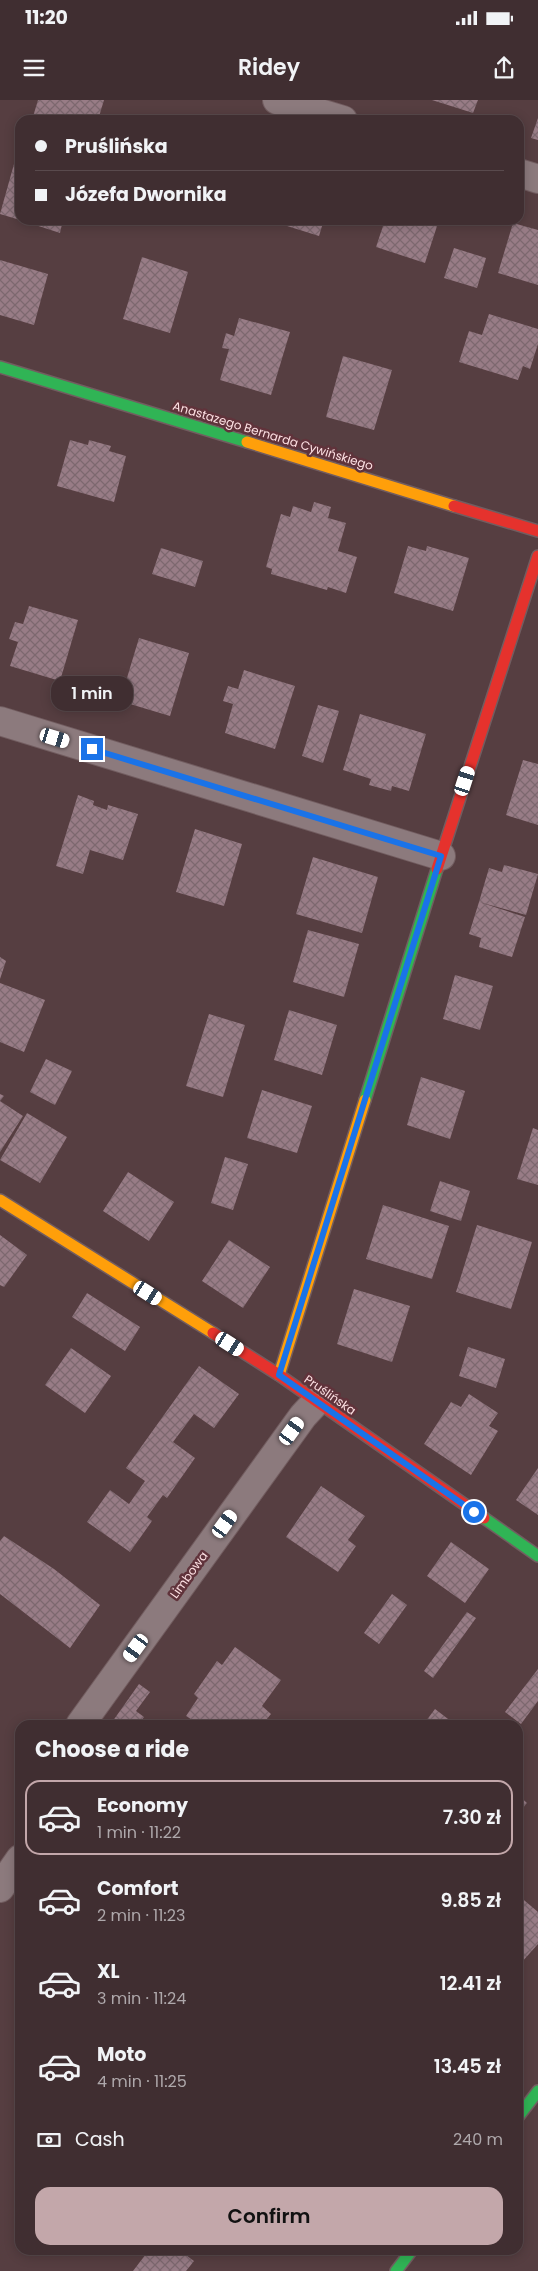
<!DOCTYPE html>
<html lang="en">
<head>
<meta charset="utf-8">
<style>
	:root { --surface:#402e31; --page:#4b3a3d; --text:#f1f3f6; --muted:#aea8ab; --line:#594a4d; --accent:#c3a7aa }
	body { margin:0; font-family:Poppins,sans-serif; background:var(--page); color:var(--text); height:100vh; display:flex; flex-direction:column; font-size:19px; white-space:nowrap }
	* { box-sizing:border-box; margin:0 }
	p { font-size:16px; color:var(--muted) }
	.icon { flex:none; width:28px; height:28px; fill:none; stroke:currentColor; stroke-width:2; stroke-linecap:round; stroke-linejoin:round }
	.map { position:relative; flex:1; overflow:hidden }
	.drawer { position:absolute; left:15px; top:1620px; width:508px; height:535px; display:flex; flex-direction:column; background:var(--surface); border-radius:15px; box-shadow:0 2px 12px #0003,0 0 0 1px var(--line) }
	.drawer>* { flex:none }
	.banner { position:absolute; left:15px; top:15px; width:509px; height:110px; border-radius:15px; box-shadow:0 2px 12px #0003,0 0 0 1px var(--line); display:grid; align-content:center; height:110px; padding:0 20px; background:var(--surface) }
	.end { position:absolute; width:22px; height:22px; margin:-11px; border:6px solid #1a73e8; background:#fff; box-shadow:0 0 0 2px #fff }
	.from { border-radius:50% }
	.bubble { position:absolute; height:35px; border-radius:15px; background:var(--surface); box-shadow:0 2px 12px #0003,0 0 0 1px var(--line); font-size:16px; font-weight:600; line-height:35px; text-align:center }
	.car { position:absolute; width:15px; height:30px; margin:-15px -8px; border-radius:6px; box-shadow:0 0 4px 1px #0007; background:linear-gradient(#fff 24%,#345 0 40%,#fff 0 76%,#345 0 86%,#fff 0) }
	.banner b { display:flex; align-items:center; gap:18px; height:48px; font-size:19px }
	.banner b+b { border-top:1px solid var(--line) }
	.banner i { width:12px; height:12px; background:var(--text) }
	ul { padding:0; list-style:none }
	li { display:flex; align-items:center; gap:15px; height:75px; margin:0 10px 8px; padding:0 10px; border:2px solid transparent; border-radius:15px }
	li div { flex:1 }
	li b { display:block; font-size:19px }
	li em { font-style:normal; font-weight:600 }
	li.on { border-color:var(--accent) }
	li>.icon { width:45px; height:45px; stroke-width:1.5 }
	h2 { padding:0 20px; font-size:22px; line-height:60px }
	.pay { display:flex; align-items:center; gap:12px; height:55px; padding:0 20px; font-size:19px }
	.pay p { margin-inline-start:auto }
	.primary-button { display:flex; gap:10px; margin-top:auto; padding:10px 20px }
	.primary-button a { flex:1; height:58px; border-radius:15px; background:var(--accent); color:#111; font-size:20px; font-weight:600; line-height:58px; text-align:center }
	.status { display:flex; justify-content:space-between; align-items:center; height:35px; padding:0 25px; background:var(--surface); direction:ltr }
	.status svg { height:14px; fill:currentColor }
	header { display:flex; justify-content:space-between; align-items:center; height:65px; padding:0 20px; background:var(--surface); font-size:22px; font-weight:600 }
	.map>svg:first-child { display:block }
</style>
</head>
<body>
<div class="status"><b>11:20</b><svg viewBox="0 0 49 12"><path d="M0 12V9h3v3zM5 12V6h3v6zM10 12V3h3v9zM15 12V0h3v12zM26 1h20v11H26zM47 4h2v5h-2z"/></svg></div>
<header><svg class="icon" aria-label="menu" viewBox="0 0 24 24"><path d="M4 6h16M4 12h16M4 18h16"/></svg>Ridey<svg class="icon" aria-label="share" viewBox="0 0 24 24"><path d="M12 15V3M7 8l5-5 5 5M5 13v7h14v-7"/></svg></header>
<div class="map">
<svg width="538" height="2171" viewBox="0 0 538 2171">
	<defs>
		<pattern id="building-cross-hatch" width="8" height="8" patternUnits="userSpaceOnUse" patternTransform="scale(1.25)"><rect width="8" height="8" fill="#987c86"/><path d="M0 0l8 8M0 8l8-8" fill="none" stroke="#7d686f"/></pattern>
	</defs>
	<rect width="100%" height="100%" fill="#563e41"/>
	<path fill="url(#building-cross-hatch)" d="M 38,0 L 104,0 L 98,20 L 32,20 Z
		M 432,0 L 478,0 L 473,13 Z
		M 538,18 L 538,40 L 531,38 Z
		M 14,64 L 20,66 L 20,120 L 0,114 Z
		M 20,120 L 63,120 L 60,133 Z
		M 268,120 L 324,120 L 319,136 Z
		M 385,120 L 439,120 L 425,163 L 376,147 Z
		M 513,123 L 538,130 L 538,185 L 498,173 Z
		M 454,148 L 486,158 L 477,188 L 444,178 Z
		M 142,157 L 188,172 L 170,233 L 123,219 Z
		M 0,160 L 48,174 L 34,225 L 0,215 Z
		M 489,214 L 538,229 L 538,244 L 530,269 L 523,266 L 518,280 L 459,262 L 469,231 L 482,235 Z
		M 239,218 L 290,232 L 271,295 L 220,280 L 229,249 L 222,248 L 226,233 L 234,236 Z
		M 343,256 L 392,270 L 374,330 L 326,317 Z
		M 70,340 L 88,345 L 89,340 L 111,346 L 109,351 L 126,356 L 114,402 L 57,386 Z
		M 314,402 L 331,407 L 328,418 L 346,423 L 338,451 L 357,457 L 346,493 L 328,487 L 327,490 L 271,474 L 272,469 L 266,467 L 281,414 L 290,417 L 293,406 L 311,412 Z
		M 408,446 L 426,451 L 427,446 L 469,458 L 453,511 L 394,493 Z
		M 161,448 L 203,461 L 195,487 L 152,474 Z
		M 29,506 L 78,520 L 60,581 L 10,566 L 18,542 L 9,539 L 15,522 L 23,524 Z
		M 139,538 L 189,553 L 170,616 L 120,601 Z
		M 244,570 L 295,586 L 275,649 L 225,633 L 233,604 L 223,601 L 228,586 L 238,589 Z
		M 318,605 L 339,611 L 323,663 L 302,656 Z
		M 360,614 L 426,634 L 409,691 L 392,686 L 391,691 L 369,685 L 371,679 L 343,670 Z
		M 523,660 L 538,664 L 538,725 L 506,715 Z
		M 78,695 L 94,701 L 93,705 L 107,710 L 108,705 L 138,714 L 123,760 L 90,750 L 83,774 L 56,766 Z
		M 195,729 L 242,744 L 224,806 L 176,792 Z
		M 313,757 L 378,777 L 362,833 L 296,814 Z
		M 504,765 L 538,774 L 526,815 L 479,802 L 489,768 L 502,772 Z
		M 479,802 L 525,817 L 512,857 L 479,847 L 481,838 L 469,834 Z
		M 308,830 L 359,844 L 344,897 L 293,882 Z
		M 0,857 L 6,861 L 0,879 Z
		M 455,875 L 493,886 L 480,930 L 443,919 Z
		M 0,883 L 45,900 L 24,952 L 0,942 Z
		M 289,910 L 337,925 L 322,975 L 274,960 Z
		M 209,914 L 245,925 L 223,997 L 186,986 Z
		M 46,959 L 72,971 L 55,1005 L 30,992 Z
		M 421,977 L 465,991 L 450,1039 L 407,1025 Z
		M 262,990 L 312,1006 L 297,1053 L 247,1038 Z
		M 0,994 L 4,996 L 0,1001 L 23,1016 L 0,1052 Z
		M 27,1013 L 67,1037 L 40,1083 L 0,1060 Z
		M 533,1028 L 538,1030 L 538,1085 L 517,1079 Z
		M 225,1057 L 248,1064 L 233,1110 L 211,1103 Z
		M 128,1072 L 174,1102 L 149,1141 L 103,1111 Z
		M 440,1081 L 470,1091 L 461,1121 L 430,1111 Z
		M 383,1105 L 449,1126 L 432,1179 L 366,1159 Z
		M 477,1125 L 532,1142 L 511,1209 L 456,1192 Z
		M 0,1135 L 27,1155 L 4,1187 L 0,1185 Z
		M 229,1140 L 270,1167 L 243,1208 L 202,1181 Z
		M 354,1189 L 410,1206 L 392,1262 L 337,1244 Z
		M 87,1193 L 140,1227 L 125,1251 L 72,1217 Z
		M 468,1247 L 505,1259 L 496,1288 L 459,1276 Z
		M 71,1248 L 111,1276 L 85,1313 L 45,1285 Z
		M 199,1266 L 239,1294 L 214,1328 L 194,1314 L 173,1342 L 195,1358 L 167,1398 L 163,1395 L 147,1417 L 152,1421 L 130,1452 L 87,1422 L 110,1390 L 129,1404 L 145,1381 L 126,1368 Z
		M 469,1294 L 498,1313 L 489,1326 L 498,1331 L 471,1375 L 424,1344 L 451,1302 L 461,1307 Z
		M 538,1368 L 538,1415 L 516,1400 Z
		M 321,1386 L 365,1416 L 348,1440 L 356,1446 L 338,1472 L 286,1437 Z
		M 4,1436 L 54,1469 L 100,1505 L 70,1548 L 0,1494 L 0,1441 Z
		M 451,1442 L 489,1469 L 465,1503 L 427,1476 Z
		M 392,1494 L 407,1505 L 379,1544 L 364,1533 Z
		M 467,1512 L 476,1518 L 433,1578 L 424,1571 Z
		M 235,1547 L 281,1580 L 262,1606 L 271,1614 L 262,1625 L 256,1625 L 251,1621 L 248,1625 L 200,1625 L 186,1616 L 198,1598 L 194,1594 L 217,1561 L 222,1565 Z
		M 538,1569 L 538,1601 L 521,1624 L 505,1612 Z
		M 139,1584 L 150,1592 L 136,1611 L 144,1617 L 138,1625 L 110,1625 Z
		M 435,1609 L 456,1625 L 423,1625 Z
		M 518,1695 L 527,1703 L 518,1714 Z
		M 518,1795 L 538,1812 L 538,1844 L 521,1863 L 518,1861 Z
		M 149,2150 L 179,2150 L 194,2161 L 186,2171 L 133,2171 Z"/>
	<g fill="none" stroke-linecap="round" stroke-linejoin="round">
		<defs>
			<path id="street" d="M 277,0 L 343,20
				M 519,73 L 538,79
				M 0,621 L 441,756
				M 80,1625 L 303,1316 L 316,1302
				M 0,1788 L 20,1759"/>
			<path id="fast" d="M 0,267 L 247,342
				M 365,1000 L 437,769
				M 484,1418 L 538,1456
				M 518,2017 L 538,1991
				M 396,2171 L 412,2150"/>
			<path id="slow" d="M 247,342 L 454,406
				M 0,1100 L 213,1233
				M 279,1275 L 365,1000"/>
			<path id="jam" d="M 454,406 L 538,431
				M 437,769 L 538,456
				M 213,1233 L 279,1275 L 484,1418"/>
		</defs>
		<use href="#street" stroke="#725d60" stroke-width="30"/>
		<use href="#fast" stroke="#725d60" stroke-width="14"/>
		<use href="#slow" stroke="#725d60" stroke-width="14"/>
		<use href="#jam" stroke="#725d60" stroke-width="14"/>
		<use href="#street" stroke="#8c7a7d" stroke-width="28"/>
		<use href="#fast" stroke="#30b455" stroke-width="11"/>
		<use href="#slow" stroke="#ff9f0a" stroke-width="11"/>
		<use href="#jam" stroke="#e5322d" stroke-width="11"/>
	</g>
	<g fill="none" stroke-linecap="round" stroke-linejoin="round">
		<path stroke="#1a73e8" stroke-width="6" d="M 92,649 L 441,756 L 279,1275 L 474,1412"/>
	</g>
	<g text-anchor="middle" stroke-width="5" stroke-linejoin="round" paint-order="stroke">
		<g font-size="12" fill="#fde0e3" stroke="#60333b">
			<text transform="translate(273 336) rotate(17)" y="4">Anastazego Bernarda Cywińskiego</text>
			<text transform="translate(330 1295) rotate(35)" y="4">Pruślińska</text>
			<text transform="translate(189 1475) rotate(-54)" y="4">Limbowa</text>
		</g>
	</g>
</svg>
<i class="end from" style="left:474px;top:1412px"></i>
<i class="end" style="left:92px;top:649px"></i>
<div class="bubble" style="left:51px;top:576px;width:82px">1 min</div>
<i class="car" style="left:55px;top:638px;rotate:107deg"></i>
<i class="car" style="left:465px;top:681px;rotate:18deg"></i>
<i class="car" style="left:148px;top:1193px;rotate:122deg"></i>
<i class="car" style="left:230px;top:1244px;rotate:122deg"></i>
<i class="car" style="left:292px;top:1331px;rotate:36deg"></i>
<i class="car" style="left:225px;top:1424px;rotate:36deg"></i>
<i class="car" style="left:136px;top:1548px;rotate:216deg"></i>
<div class="banner">
<b><i class="from"></i>Pruślińska</b>
<b><i></i>Józefa Dwornika</b>
</div>
<section class="drawer">
<h2>Choose a ride</h2>
<ul>
<li class="on"><svg class="icon" aria-label="car" viewBox="0 0 24 24"><path d="M5 17H2v-5l4-1 3-4h7l3 4 3 1v5h-3M9 17h6M6 11h13"/><circle cx="7" cy="17" r="2"/><circle cx="17" cy="17" r="2"/></svg><div><b>Economy</b><p>1 min · 11:22</p></div><em>7.30 zł</em></li>
<li><svg class="icon" aria-label="car" viewBox="0 0 24 24"><path d="M5 17H2v-5l4-1 3-4h7l3 4 3 1v5h-3M9 17h6M6 11h13"/><circle cx="7" cy="17" r="2"/><circle cx="17" cy="17" r="2"/></svg><div><b>Comfort</b><p>2 min · 11:23</p></div><em>9.85 zł</em></li>
<li><svg class="icon" aria-label="car" viewBox="0 0 24 24"><path d="M5 17H2v-5l4-1 3-4h7l3 4 3 1v5h-3M9 17h6M6 11h13"/><circle cx="7" cy="17" r="2"/><circle cx="17" cy="17" r="2"/></svg><div><b>XL</b><p>3 min · 11:24</p></div><em>12.41 zł</em></li>
<li><svg class="icon" aria-label="car" viewBox="0 0 24 24"><path d="M5 17H2v-5l4-1 3-4h7l3 4 3 1v5h-3M9 17h6M6 11h13"/><circle cx="7" cy="17" r="2"/><circle cx="17" cy="17" r="2"/></svg><div><b>Moto</b><p>4 min · 11:25</p></div><em>13.45 zł</em></li>
</ul>
<div class="pay"><svg class="icon" aria-label="cash" viewBox="0 0 24 24"><path d="M3 7h18v10H3z"/><circle cx="12" cy="12" r="2"/></svg>Cash<p>240 m</p></div>
<div class="primary-button"><a>Confirm</a></div>
</section>
</div>
</body>
</html>
